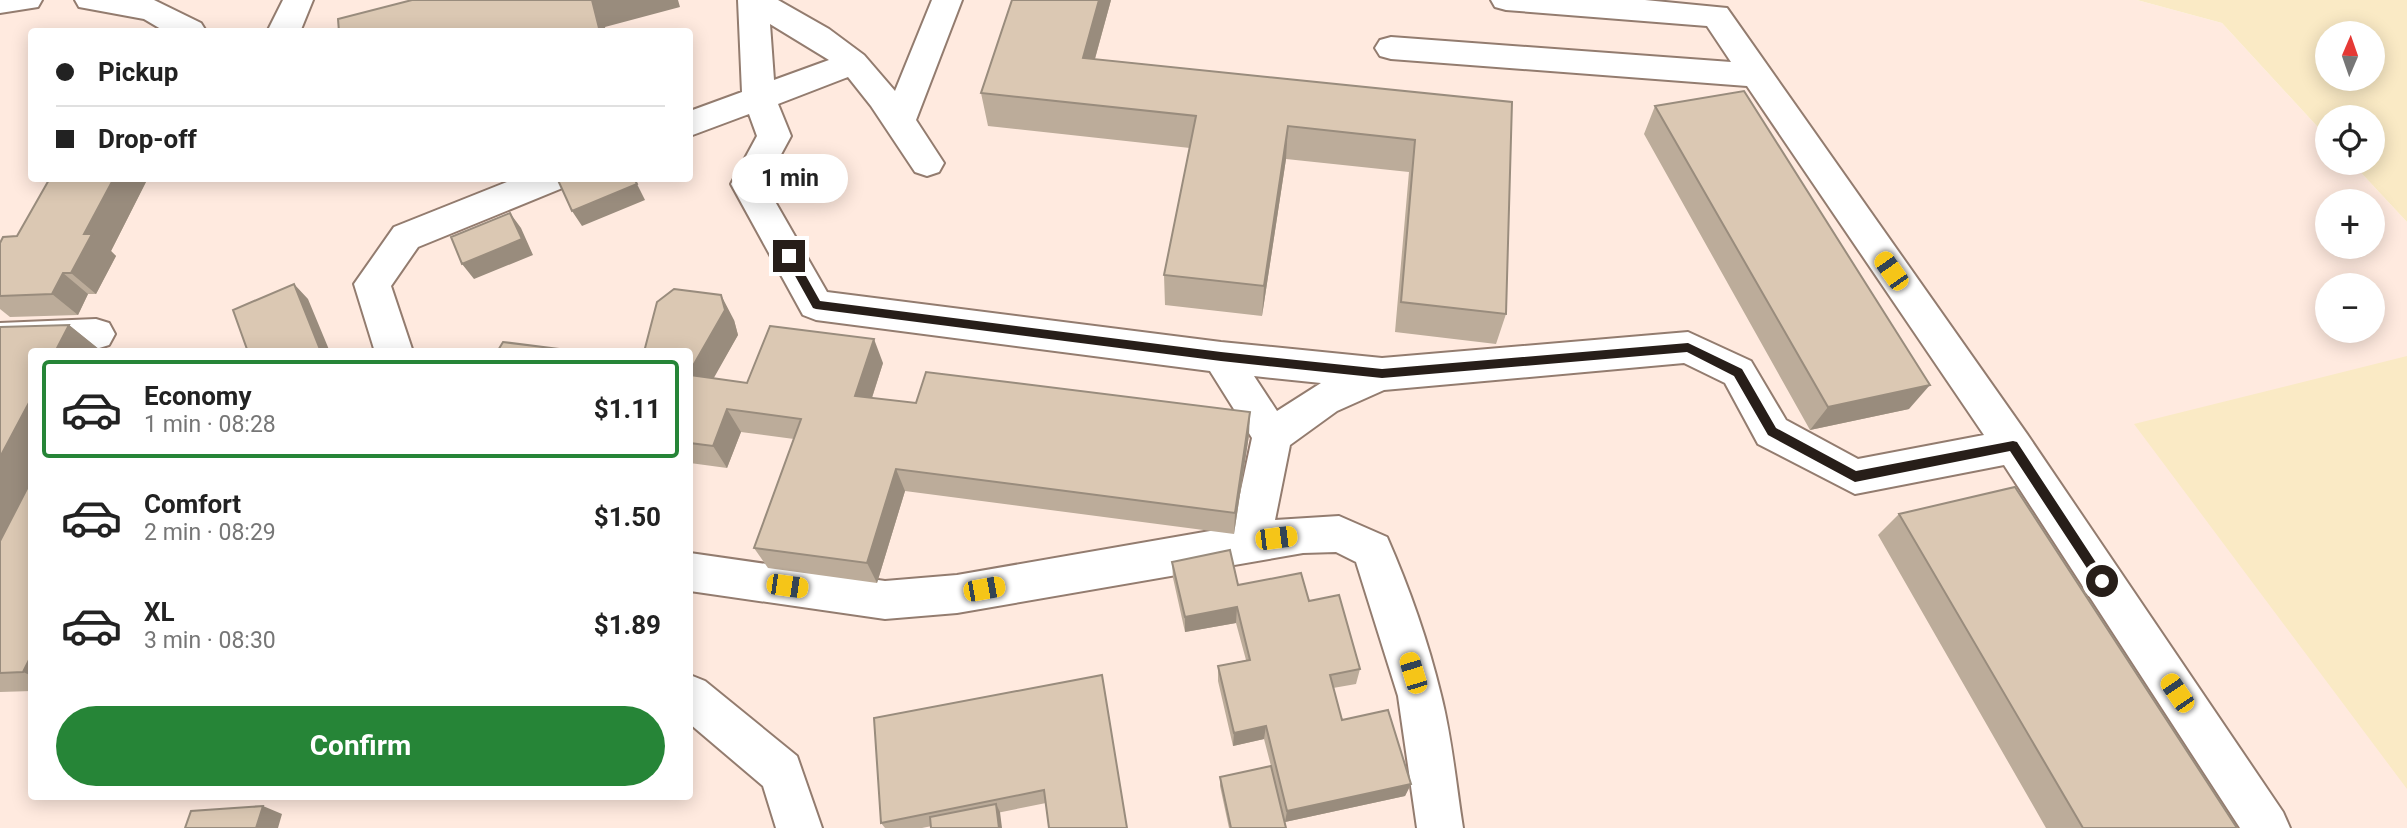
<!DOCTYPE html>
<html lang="en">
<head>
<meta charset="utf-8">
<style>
	:root { --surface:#fff; --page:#f6f6f6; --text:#222; --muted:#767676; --line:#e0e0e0; --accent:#268537 }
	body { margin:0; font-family:Roboto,sans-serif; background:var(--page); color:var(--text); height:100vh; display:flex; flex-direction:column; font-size:26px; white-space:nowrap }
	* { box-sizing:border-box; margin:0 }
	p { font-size:23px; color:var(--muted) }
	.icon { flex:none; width:38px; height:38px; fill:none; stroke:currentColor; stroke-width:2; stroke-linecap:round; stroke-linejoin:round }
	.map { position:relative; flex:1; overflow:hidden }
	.drawer { position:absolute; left:28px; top:348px; width:665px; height:452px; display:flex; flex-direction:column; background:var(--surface); border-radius:7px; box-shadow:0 4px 18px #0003 }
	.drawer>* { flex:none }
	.hud { position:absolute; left:28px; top:28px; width:665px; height:154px; border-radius:7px; box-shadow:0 4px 18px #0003; display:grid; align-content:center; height:154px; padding:0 28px; background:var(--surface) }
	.needle { width:46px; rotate:2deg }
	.buttons { position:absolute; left:2315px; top:21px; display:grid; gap:14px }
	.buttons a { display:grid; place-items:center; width:70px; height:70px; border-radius:50%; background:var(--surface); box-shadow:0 4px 18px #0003; font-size:35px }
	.end { position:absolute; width:32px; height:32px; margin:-16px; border:9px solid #271e19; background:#fff; box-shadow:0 0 0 4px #fff }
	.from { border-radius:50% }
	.bubble { position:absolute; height:49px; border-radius:24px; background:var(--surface); box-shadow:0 4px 18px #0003; font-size:23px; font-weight:700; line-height:49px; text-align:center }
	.car { position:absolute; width:21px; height:42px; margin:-21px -10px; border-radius:9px; box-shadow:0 0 5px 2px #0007; background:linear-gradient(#f5c518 24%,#345 0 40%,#f5c518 0 76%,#345 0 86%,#f5c518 0) }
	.hud b { display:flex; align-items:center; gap:24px; height:66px; font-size:26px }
	.hud b+b { border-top:2px solid var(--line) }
	.hud i { width:18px; height:18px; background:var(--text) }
	ul { padding:12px 0 0; list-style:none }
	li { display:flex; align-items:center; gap:21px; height:98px; margin:0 14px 10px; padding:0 14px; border:4px solid transparent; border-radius:7px }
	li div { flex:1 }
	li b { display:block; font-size:26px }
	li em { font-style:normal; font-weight:700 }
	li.on { border-color:var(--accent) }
	li>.icon { width:63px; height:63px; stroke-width:1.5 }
	.action { display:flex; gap:14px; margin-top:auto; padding:14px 28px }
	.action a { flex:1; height:80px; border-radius:42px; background:var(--accent); color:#fff; font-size:28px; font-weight:700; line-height:80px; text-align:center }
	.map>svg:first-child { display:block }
</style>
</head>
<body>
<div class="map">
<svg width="2407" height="828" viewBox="0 0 2407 828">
	<rect width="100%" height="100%" fill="#fef9f6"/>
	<path fill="#ffeadf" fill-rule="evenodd" d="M 0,0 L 2137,0 L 2222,23 L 2327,137 L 2328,163 L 2352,163 L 2407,222 L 2407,828 L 0,828 ZM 32,32 L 690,32 L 690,178 L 32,178 ZM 2328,201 L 2373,201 L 2373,247 L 2328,247 ZM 2328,285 L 2373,285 L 2373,331 L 2328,331 ZM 32,352 L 690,352 L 690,796 L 32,796 Z"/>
	<path fill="#faeac5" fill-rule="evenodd" d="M 2137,0 L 2407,0 L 2407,222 L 2352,163 L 2373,163 L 2373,117 L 2328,117 L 2327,137 L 2222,23 ZM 2328,33 L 2373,33 L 2373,79 L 2328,79 Z
		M 2407,356 L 2407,789 L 2134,424 Z"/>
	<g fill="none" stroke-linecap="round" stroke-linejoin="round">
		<defs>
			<path id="minor" d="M 0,0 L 42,0 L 38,7 L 0,13 Z
				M 75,0 L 154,0 L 201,23 L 206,31 L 166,32 L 144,19 L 79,7 Z
				M 283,0 L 313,0 L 300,32 L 267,32 Z
				M 738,0 L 778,0 L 829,29 L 864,55 L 895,91 L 932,0 L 962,0 L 916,120 L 944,163 L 939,172 L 927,176 L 915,172 L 871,106 L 848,77 L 778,104 L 791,136 L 765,184 L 827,292 L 1221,342 L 1382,358 L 1688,332 L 1751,361 L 1786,420 L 1858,459 L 1984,435 L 1747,86 L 1391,59 L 1380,56 L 1375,48 L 1380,40 L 1391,37 L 1731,62 L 1707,26 L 1506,10 L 1495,7 L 1491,0 L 1645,0 L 1727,8 L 2027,434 L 2283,812 L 2290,828 L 2240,828 L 2004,465 L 1855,494 L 1758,444 L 1725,383 L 1684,363 L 1384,390 L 1337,411 L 1290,445 L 1275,520 L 1339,516 L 1387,537 C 1409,587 1428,641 1441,695 C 1452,738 1456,784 1463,828 L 1417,828 L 1398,696 L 1356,562 L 1336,552 L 1303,553 L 957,613 L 885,619 L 690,591 L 690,553 L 885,581 L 957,575 L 1233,527 L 1252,438 L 1210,371 L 816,320 L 803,315 L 731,184 L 757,136 L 749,114 L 690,136 L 690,111 L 742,92 ZM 770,24 L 829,60 L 774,80 ZM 1254,376 L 1321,383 L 1277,411 Z
				M 517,178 L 570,178 L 565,187 L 418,247 L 391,286 L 413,352 L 375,352 L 354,284 L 394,227 Z
				M 96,319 L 109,323 L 115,334 L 109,345 L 96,349 L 0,353 L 0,323 Z
				M 690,675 L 705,681 L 797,756 L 822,828 L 776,828 L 763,786 L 690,724 Z"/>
		</defs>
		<use href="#minor" stroke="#937c6f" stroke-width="4"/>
		<use href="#minor" fill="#fff" fill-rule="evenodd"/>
	</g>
	<path fill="#bcac9a" d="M 1111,0 L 1095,59 L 1512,102 L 1506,314 L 1496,344 L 1395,332 L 1409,172 L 1286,159 L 1262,316 L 1165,305 L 1164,275 L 1190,148 L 988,126 L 981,93 Z
		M 1655,106 L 1909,409 L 1810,430 L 1644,134 Z
		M 50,178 L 148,178 L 111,251 L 116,256 L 96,294 L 88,294 L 78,315 L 10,317 L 0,309 L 0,243 L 17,236 Z
		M 734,320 L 738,335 L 713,378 L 747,383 L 883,363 L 872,398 L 916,403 L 1249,435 L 1234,534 L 905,491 L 877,583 L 768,568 L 754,548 L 794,439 L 741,432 L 727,468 L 690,463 L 690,352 Z
		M 69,325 L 100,350 L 99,352 L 32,352 L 32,691 L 0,692 L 0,327 Z
		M 1899,514 L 2237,828 L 2046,828 L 1878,535 Z
		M 1172,562 L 1238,585 L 1309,601 L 1360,669 L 1356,684 L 1333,688 L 1342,720 L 1411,784 L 1405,796 L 1285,822 L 1286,828 L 1229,828 L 1220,786 L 1220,777 L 1271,766 L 1264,739 L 1233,746 L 1218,681 L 1218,666 L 1246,660 L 1236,623 L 1185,632 L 1173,578 Z
		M 1102,675 L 1046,803 L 922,828 L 885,828 L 881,823 Z"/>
	<path fill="#998c7d" d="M 592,0 L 678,0 L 680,7 L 605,27 L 606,32 L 600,32 Z
		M 1099,0 L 1111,0 L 1086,91 L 1083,58 Z
		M 1288,126 L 1286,159 L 1262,316 L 1264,286 Z
		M 114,178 L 148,178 L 111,251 L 116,256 L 96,294 L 71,273 L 84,234 Z
		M 634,178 L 645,200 L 582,226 L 572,211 Z
		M 510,213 L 521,228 L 533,255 L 474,279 L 462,264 Z
		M 63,273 L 88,294 L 78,315 L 52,294 Z
		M 294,284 L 308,299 L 330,352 L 321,352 Z
		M 721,295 L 734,320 L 738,335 L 702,399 L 690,379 L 690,371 Z
		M 69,325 L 100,350 L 99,352 L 55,352 Z
		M 874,339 L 883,363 L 865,419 L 855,396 Z
		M 1930,385 L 1909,409 L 1810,430 L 1828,407 Z
		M 32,397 L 32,486 L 0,548 L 0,457 Z
		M 727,409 L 741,432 L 727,468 L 713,446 Z
		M 1250,412 L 1249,435 L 1234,534 L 1235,513 Z
		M 896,469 L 905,491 L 877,583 L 867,563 Z
		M 1237,607 L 1236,623 L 1185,632 L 1185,617 Z
		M 32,654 L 32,676 L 23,672 Z
		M 1266,726 L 1264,739 L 1233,746 L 1234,733 Z
		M 1411,784 L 1405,796 L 1285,822 L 1287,811 Z
		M 996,804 L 1000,812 L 1002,828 L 999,828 Z
		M 263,806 L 282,814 L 278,828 L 256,828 Z"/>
	<path fill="#dbc8b3" stroke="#998c7d" stroke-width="2" d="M 412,0 L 592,0 L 600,32 L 339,32 L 338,19 Z
		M 1012,0 L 1099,0 L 1083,58 L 1512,102 L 1506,314 L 1401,302 L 1415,140 L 1288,126 L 1264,286 L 1164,275 L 1196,116 L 981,93 Z
		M 1744,91 L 1930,385 L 1828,407 L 1655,106 Z
		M 50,178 L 114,178 L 84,234 L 92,234 L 71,273 L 63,273 L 52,294 L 0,296 L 0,243 L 3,237 L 17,236 Z
		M 557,178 L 634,178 L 637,184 L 572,211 Z
		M 510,213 L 522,239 L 462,264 L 451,237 Z
		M 294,284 L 321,352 L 248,352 L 233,310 Z
		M 674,289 L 721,295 L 725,310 L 690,371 L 690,352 L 644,352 L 657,302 Z
		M 69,325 L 55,352 L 32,352 L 32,397 L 0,457 L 0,327 Z
		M 770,326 L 874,339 L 855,396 L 916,403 L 926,372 L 1250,412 L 1235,513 L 896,469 L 867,563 L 754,548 L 801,419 L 727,409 L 713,446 L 690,443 L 690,375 L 747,383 Z
		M 503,342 L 583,352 L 497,352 Z
		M 32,479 L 32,654 L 23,672 L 0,673 L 0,541 Z
		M 2015,487 L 2237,828 L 2083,828 L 1899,514 Z
		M 1230,550 L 1238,585 L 1301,573 L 1309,601 L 1339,595 L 1360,669 L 1330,675 L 1342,720 L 1388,710 L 1411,784 L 1287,811 L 1266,726 L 1234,733 L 1218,666 L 1250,660 L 1237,607 L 1185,617 L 1172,562 Z
		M 1102,675 L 1127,828 L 1049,828 L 1044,790 L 881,823 L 874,718 Z
		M 1271,766 L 1286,828 L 1231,828 L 1220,777 Z
		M 996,804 L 999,828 L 931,828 L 930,817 Z
		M 263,806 L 256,828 L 185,828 L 191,811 Z"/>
	<path fill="#271e19" d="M 789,252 L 793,253 L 820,301 L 1221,352 L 1382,369 L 1688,343 L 1742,369 L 1776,428 L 1856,471 L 2013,441 L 2017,442 L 2108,581 L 2102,586 L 2098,585 L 2010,451 L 1855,482 L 1768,435 L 1734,376 L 1687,352 L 1382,378 L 1221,361 L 816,309 L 813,308 L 784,256 Z"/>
</svg>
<div class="buttons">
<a><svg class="needle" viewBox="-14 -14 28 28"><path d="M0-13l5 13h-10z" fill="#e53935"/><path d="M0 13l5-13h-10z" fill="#767676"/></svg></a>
<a><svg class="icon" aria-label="locate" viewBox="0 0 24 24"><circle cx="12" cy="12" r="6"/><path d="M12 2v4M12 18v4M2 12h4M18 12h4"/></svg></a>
<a>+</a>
<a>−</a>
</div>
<i class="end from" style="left:2102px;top:581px"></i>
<i class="end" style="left:789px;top:256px"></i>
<div class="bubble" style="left:732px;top:154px;width:116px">1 min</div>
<i class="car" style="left:1891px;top:271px;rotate:325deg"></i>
<i class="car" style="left:1276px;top:538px;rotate:83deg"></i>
<i class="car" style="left:787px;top:586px;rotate:98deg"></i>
<i class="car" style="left:984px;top:589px;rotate:80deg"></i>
<i class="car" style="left:1413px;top:673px;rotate:343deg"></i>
<i class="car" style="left:2177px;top:693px;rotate:326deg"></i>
<div class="hud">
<b><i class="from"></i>Pickup</b>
<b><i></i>Drop-off</b>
</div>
<section class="drawer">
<ul>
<li class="on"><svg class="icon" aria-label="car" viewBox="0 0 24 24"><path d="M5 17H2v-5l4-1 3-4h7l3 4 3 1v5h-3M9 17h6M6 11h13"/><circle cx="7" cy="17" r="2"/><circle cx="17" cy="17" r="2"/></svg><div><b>Economy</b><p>1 min · 08:28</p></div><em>$1.11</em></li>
<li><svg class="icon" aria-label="car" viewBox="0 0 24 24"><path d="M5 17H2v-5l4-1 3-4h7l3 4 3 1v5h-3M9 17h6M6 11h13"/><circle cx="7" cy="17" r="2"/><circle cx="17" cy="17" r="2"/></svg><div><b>Comfort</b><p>2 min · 08:29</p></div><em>$1.50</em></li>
<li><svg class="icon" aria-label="car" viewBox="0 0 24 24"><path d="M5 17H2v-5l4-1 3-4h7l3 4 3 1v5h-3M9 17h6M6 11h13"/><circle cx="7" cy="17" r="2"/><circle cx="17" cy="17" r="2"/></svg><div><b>XL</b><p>3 min · 08:30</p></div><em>$1.89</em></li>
</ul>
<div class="action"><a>Confirm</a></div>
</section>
</div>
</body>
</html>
